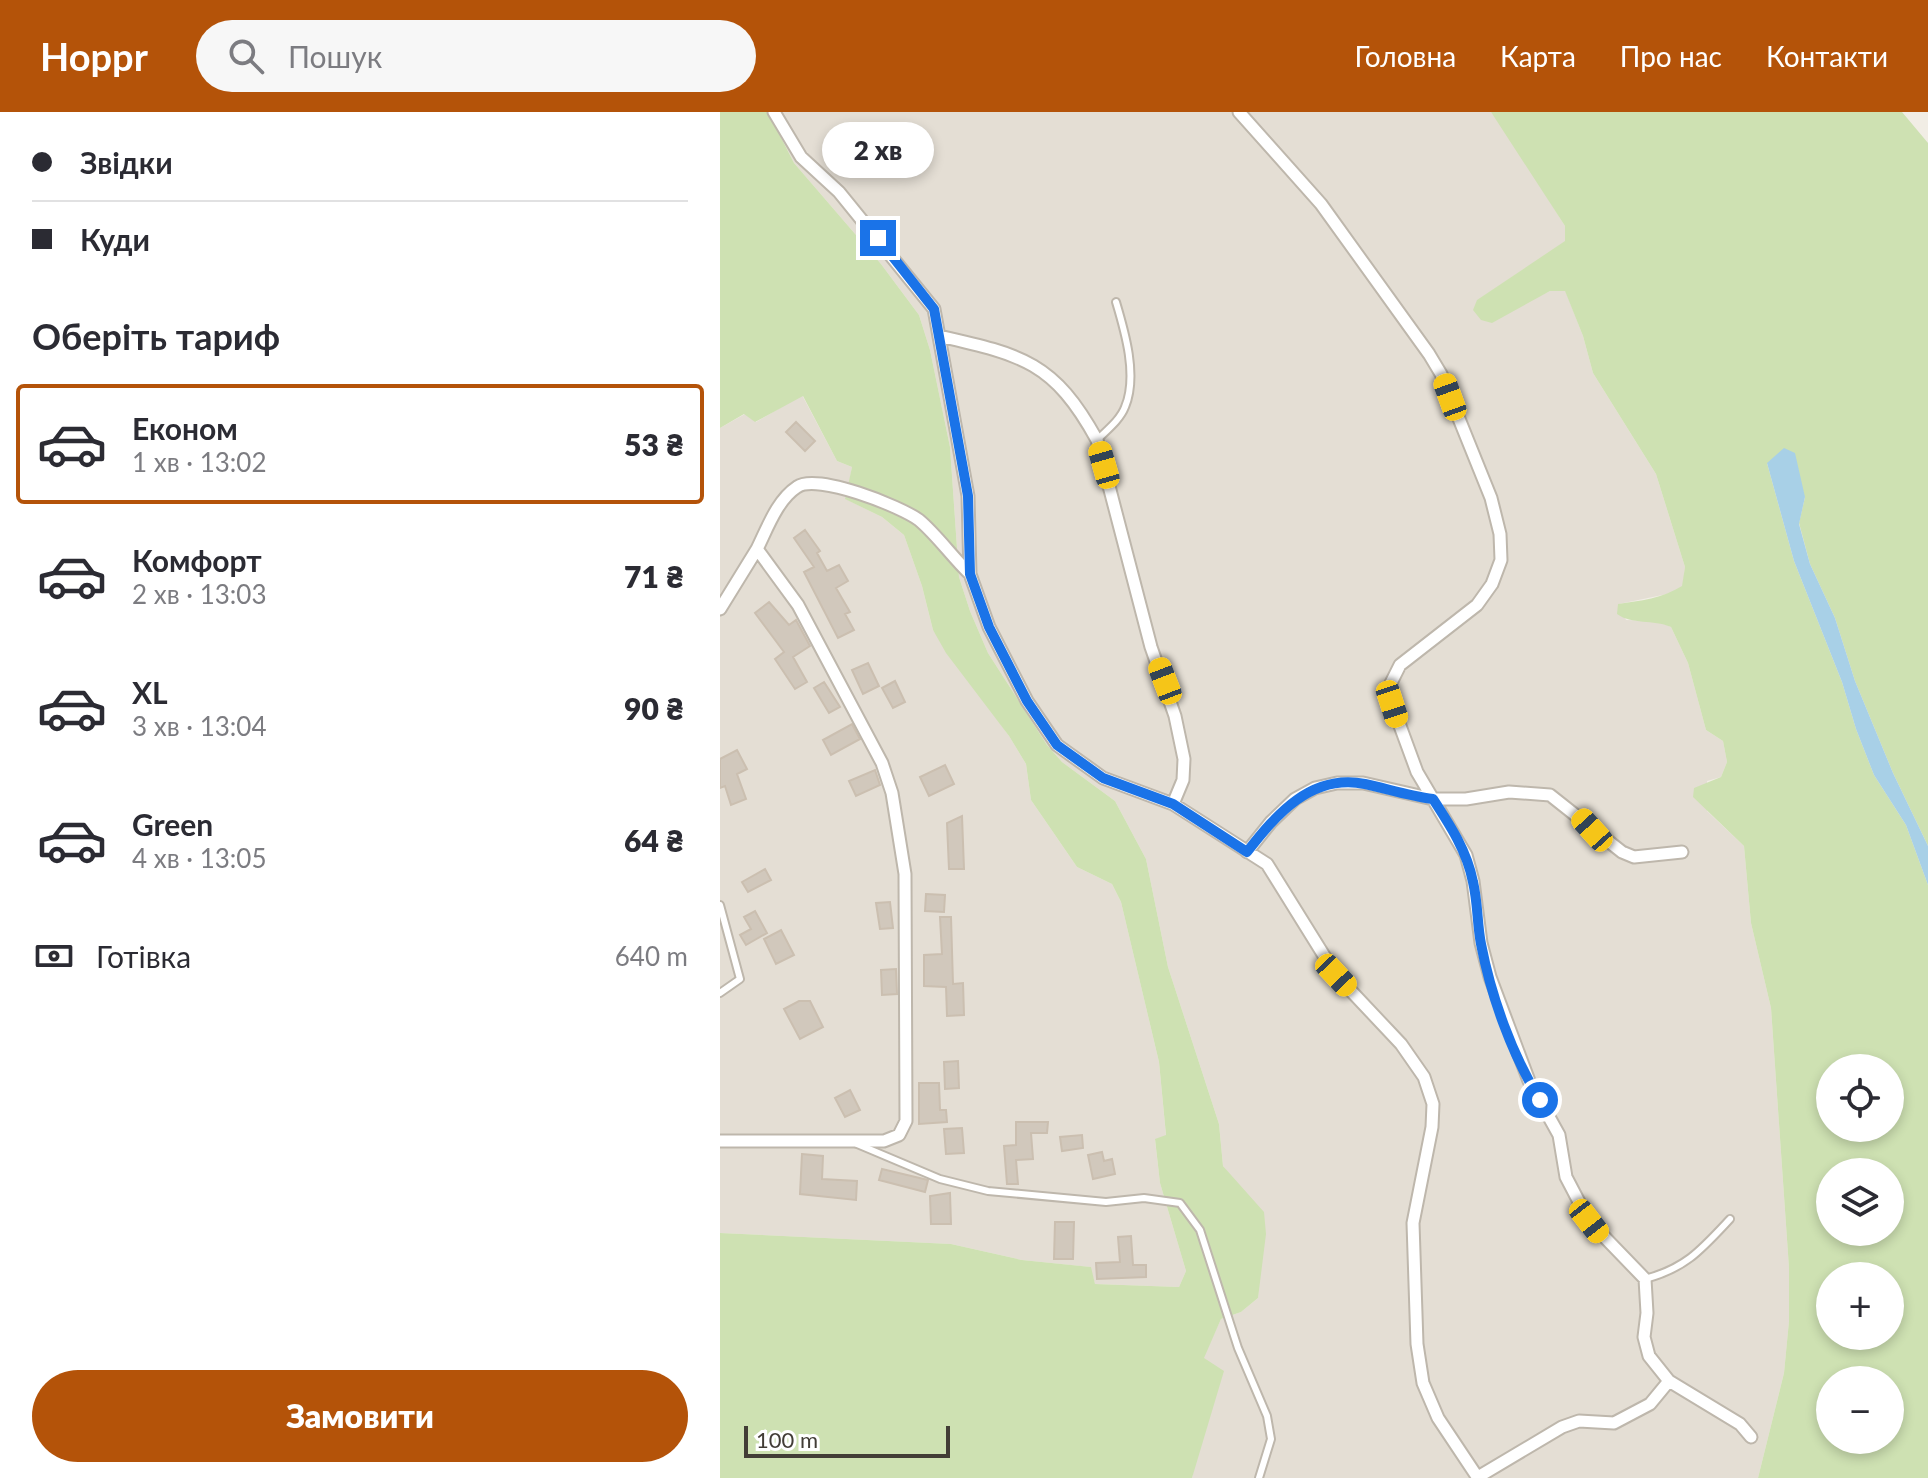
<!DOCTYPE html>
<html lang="uk">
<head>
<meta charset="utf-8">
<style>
	:root { --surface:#fff; --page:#f7f7f7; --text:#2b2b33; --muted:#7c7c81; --line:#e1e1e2; --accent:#b45309 }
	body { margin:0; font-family:Lato,sans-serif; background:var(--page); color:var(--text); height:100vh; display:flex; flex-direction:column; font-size:30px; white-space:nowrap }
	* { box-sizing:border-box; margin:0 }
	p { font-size:26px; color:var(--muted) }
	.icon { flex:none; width:44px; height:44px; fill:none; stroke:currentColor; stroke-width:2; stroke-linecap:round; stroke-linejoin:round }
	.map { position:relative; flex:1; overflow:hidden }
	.panel { display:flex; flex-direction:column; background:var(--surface); width:720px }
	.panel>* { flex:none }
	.guide { display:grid; align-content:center; height:176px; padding:0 32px; background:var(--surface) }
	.controls { position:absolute; left:1096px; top:942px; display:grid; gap:16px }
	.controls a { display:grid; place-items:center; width:88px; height:88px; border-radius:50%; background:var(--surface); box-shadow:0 4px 12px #0003; font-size:40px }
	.scale { position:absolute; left:24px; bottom:20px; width:206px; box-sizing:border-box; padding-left:8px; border:4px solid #423d36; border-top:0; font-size:22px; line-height:28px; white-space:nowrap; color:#423d36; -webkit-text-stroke:6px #fff; paint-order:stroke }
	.end { position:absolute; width:36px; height:36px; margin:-18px; border:10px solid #1a73e8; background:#fff; box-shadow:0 0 0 4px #fff }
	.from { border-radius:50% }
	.bubble { position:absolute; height:56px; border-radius:28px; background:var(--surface); box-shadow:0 4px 12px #0003; font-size:26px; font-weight:800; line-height:56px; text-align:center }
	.car { position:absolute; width:24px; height:48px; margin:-24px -12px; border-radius:10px; box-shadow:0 0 6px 2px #0007; background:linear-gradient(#f5c518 24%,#345 0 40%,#f5c518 0 76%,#345 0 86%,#f5c518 0) }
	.guide b { display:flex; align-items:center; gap:28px; height:76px; font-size:30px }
	.guide b+b { border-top:2px solid var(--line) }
	.guide i { width:20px; height:20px; background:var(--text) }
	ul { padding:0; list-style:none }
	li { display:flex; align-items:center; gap:24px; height:120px; margin:0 16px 12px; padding:0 16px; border:4px solid transparent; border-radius:8px }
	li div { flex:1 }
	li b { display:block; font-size:30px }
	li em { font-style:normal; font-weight:800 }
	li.selected { border-color:var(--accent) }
	li>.icon { width:72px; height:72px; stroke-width:1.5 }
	h2 { padding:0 32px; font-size:36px; line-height:96px }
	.pay { display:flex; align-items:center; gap:20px; height:88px; padding:0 32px; font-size:30px }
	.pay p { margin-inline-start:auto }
	.action { display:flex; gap:16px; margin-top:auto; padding:16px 32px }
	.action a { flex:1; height:92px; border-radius:48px; background:var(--accent); color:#fff; font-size:32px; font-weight:800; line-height:92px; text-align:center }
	header { display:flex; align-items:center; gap:48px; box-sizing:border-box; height:112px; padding:0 40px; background:var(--accent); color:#fff }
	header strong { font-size:38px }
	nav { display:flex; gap:44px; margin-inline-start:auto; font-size:28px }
	.search { width:560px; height:72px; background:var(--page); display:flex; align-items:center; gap:20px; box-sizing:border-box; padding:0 28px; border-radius:44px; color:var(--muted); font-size:30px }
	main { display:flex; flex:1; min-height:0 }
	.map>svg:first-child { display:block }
</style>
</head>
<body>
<header>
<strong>Hoppr</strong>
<div class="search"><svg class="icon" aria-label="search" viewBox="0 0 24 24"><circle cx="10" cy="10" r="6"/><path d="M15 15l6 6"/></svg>Пошук</div>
<nav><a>Головна</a><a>Карта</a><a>Про нас</a><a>Контакти</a></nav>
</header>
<main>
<section class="panel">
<div class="guide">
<b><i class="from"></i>Звідки</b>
<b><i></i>Куди</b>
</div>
<h2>Оберіть тариф</h2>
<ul>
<li class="selected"><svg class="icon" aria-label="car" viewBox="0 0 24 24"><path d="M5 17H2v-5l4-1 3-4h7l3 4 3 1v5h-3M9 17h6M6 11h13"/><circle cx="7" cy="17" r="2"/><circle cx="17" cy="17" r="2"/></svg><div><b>Економ</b><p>1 хв · 13:02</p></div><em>53 ₴</em></li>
<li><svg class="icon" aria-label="car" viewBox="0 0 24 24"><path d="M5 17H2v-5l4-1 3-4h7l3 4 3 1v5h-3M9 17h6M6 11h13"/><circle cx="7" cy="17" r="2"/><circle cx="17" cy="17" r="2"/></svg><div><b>Комфорт</b><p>2 хв · 13:03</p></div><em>71 ₴</em></li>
<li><svg class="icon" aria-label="car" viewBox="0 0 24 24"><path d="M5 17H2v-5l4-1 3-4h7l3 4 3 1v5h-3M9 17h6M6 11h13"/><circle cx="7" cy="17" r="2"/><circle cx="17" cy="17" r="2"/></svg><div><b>XL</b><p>3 хв · 13:04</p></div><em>90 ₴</em></li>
<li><svg class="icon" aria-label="car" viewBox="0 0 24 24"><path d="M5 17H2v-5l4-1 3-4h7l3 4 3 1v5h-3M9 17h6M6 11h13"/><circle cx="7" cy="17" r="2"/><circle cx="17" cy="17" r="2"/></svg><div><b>Green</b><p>4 хв · 13:05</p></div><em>64 ₴</em></li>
</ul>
<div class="pay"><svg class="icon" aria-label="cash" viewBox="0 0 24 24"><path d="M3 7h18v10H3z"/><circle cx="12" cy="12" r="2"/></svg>Готівка<p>640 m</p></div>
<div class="action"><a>Замовити</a></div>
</section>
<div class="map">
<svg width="1208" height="1366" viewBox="0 0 1208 1366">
	<rect width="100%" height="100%" fill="#f1ede5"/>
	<path fill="#e4ded4" d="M 48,0 L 771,0 L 783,15 L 845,114 L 846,129 L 758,188 L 800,193 L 830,179 L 845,178 L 863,224 L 873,261 L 936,362 L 965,455 L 963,474 L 952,481 L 899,492 L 906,508 L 938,509 L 951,515 L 968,551 L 986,618 L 1003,629 L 1007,650 L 1001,665 L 987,669 L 987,699 L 1024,734 L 1031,811 L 1051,896 L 1069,1156 L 1069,1209 L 1064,1261 L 1038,1366 L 472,1366 L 479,1334 L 483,1246 L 501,1207 L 521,1200 L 538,1186 L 539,1168 L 517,1072 L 503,1054 L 499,1012 L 448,855 L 426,747 L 395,689 L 342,650 L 327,633 L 268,541 L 250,499 L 239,465 L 230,335 L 210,238 L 199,203 L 161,152 L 74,51 Z
		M 82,283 L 117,349 L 132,355 L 126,387 L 162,405 L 184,423 L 202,474 L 213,518 L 289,624 L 306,652 L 311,688 L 357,755 L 392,772 L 401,790 L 439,950 L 446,1024 L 435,1028 L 440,1071 L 466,1159 L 459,1175 L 375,1172 L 370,1155 L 302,1148 L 231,1132 L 0,1121 L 0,316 L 25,302 L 36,310 Z"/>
	<path fill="#cee1b2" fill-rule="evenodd" d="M 0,0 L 48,0 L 74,51 L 161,152 L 199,203 L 210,238 L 230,335 L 239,465 L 250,499 L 268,541 L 327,633 L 342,650 L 395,689 L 426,747 L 448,855 L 499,1012 L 503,1054 L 544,1100 L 546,1122 L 538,1186 L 521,1200 L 501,1207 L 484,1246 L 504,1259 L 472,1366 L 0,1366 L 0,1121 L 231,1132 L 302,1148 L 371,1155 L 375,1172 L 459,1175 L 466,1159 L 440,1071 L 435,1027 L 446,1023 L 439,950 L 401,790 L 392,772 L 357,755 L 311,688 L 306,652 L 289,624 L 226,541 L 213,518 L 202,474 L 184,423 L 162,405 L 125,387 L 132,355 L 117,349 L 83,284 L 35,310 L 24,302 L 0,316 Z
		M 771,0 L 1182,0 L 1208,31 L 1208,734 L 1173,661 L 1135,569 L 1115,506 L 1090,452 L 1079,411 L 1085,385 L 1047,351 L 1074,449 L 1122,570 L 1136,617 L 1154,663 L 1186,713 L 1208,773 L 1208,1366 L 1038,1366 L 1064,1261 L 1069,1209 L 1069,1156 L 1051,896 L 1031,811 L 1024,734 L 973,685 L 974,676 L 1001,665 L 1007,650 L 1003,629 L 986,618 L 968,551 L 951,515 C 933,507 912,513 897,502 L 898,492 C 920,489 943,486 962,474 L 965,455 L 936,362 L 873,261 L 863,224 L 845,179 L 830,179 L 772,211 L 761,208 L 753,198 L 757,188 L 845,129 L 845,114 ZM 1110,956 L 1170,956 L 1170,1016 L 1110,1016 ZM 1110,1060 L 1170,1060 L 1170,1120 L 1110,1120 ZM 1110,1164 L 1170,1164 L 1170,1224 L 1110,1224 ZM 1110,1268 L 1170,1268 L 1170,1328 L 1110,1328 Z"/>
	<path fill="#a8d0e7" d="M 1064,336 L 1075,341 L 1085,385 L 1079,412 L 1090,452 L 1115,506 L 1135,569 L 1173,661 L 1208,734 L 1208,773 L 1186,713 L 1154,663 L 1136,617 L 1122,570 L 1074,449 L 1047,351 Z"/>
	<path fill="#d1c8bc" stroke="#cbbfb0" stroke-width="2" d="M 76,310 L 95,329 L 85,339 L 66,320 Z
		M 85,418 L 100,439 L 97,441 L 107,459 L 119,453 L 128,469 L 116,476 L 130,500 L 125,502 L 134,518 L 118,526 L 84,460 L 94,455 L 74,426 Z
		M 49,490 L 69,513 L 76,508 L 90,534 L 73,545 L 87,570 L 75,577 L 55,547 L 64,540 L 35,501 Z
		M 148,551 L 159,574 L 143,582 L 132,558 Z
		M 175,569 L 185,590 L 173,596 L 162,576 Z
		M 104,570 L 120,595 L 109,601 L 94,576 Z
		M 132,612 L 140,627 L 111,643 L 103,628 Z
		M 17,638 L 27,657 L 17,662 L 26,687 L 11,693 L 5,674 L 0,676 L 0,647 Z
		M 225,653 L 234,672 L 209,684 L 200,665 Z
		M 155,658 L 160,673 L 136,684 L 129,669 Z
		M 242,704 L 244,757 L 229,757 L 227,711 Z
		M 45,757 L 51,768 L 28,780 L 22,770 Z
		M 206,782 L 225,783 L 224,800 L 205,799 Z
		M 170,790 L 173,816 L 160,817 L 156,791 Z
		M 35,799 L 47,821 L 26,833 L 20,823 L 31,817 L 24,805 Z
		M 220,805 L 231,805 L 233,872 L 243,871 L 244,903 L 227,904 L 226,875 L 204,874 L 204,843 L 222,842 Z
		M 61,818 L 74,843 L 56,852 L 44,827 Z
		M 176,857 L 177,882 L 162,883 L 161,858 Z
		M 79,889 L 90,889 L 103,915 L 80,927 L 64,897 Z
		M 238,949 L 239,976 L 225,977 L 224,950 Z
		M 199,971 L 219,971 L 220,998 L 226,998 L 227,1010 L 199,1012 Z
		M 130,978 L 140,998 L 125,1005 L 115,986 Z
		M 296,1010 L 328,1010 L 327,1021 L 311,1021 L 313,1047 L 296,1048 L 298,1072 L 287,1072 L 284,1034 L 296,1033 Z
		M 242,1016 L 244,1041 L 226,1042 L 224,1017 Z
		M 362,1023 L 363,1036 L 342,1039 L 340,1025 Z
		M 382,1040 L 384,1049 L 392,1047 L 395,1062 L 373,1067 L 368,1043 Z
		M 82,1042 L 103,1044 L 102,1067 L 137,1069 L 136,1088 L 80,1082 Z
		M 162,1057 L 208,1068 L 205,1080 L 159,1068 Z
		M 230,1081 L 231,1112 L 211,1112 L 210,1084 Z
		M 335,1110 L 354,1110 L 353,1147 L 334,1147 Z
		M 411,1124 L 413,1153 L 426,1153 L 426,1165 L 377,1167 L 376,1151 L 400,1150 L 398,1125 Z"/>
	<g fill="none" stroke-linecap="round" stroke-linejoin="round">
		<defs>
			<path id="lane" d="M 377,328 C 387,318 400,308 405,295 C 418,264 405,220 396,190
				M 0,793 L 20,867 L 0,881
				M 137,1032 L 220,1067 L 268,1079 L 386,1090 L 424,1086 L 460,1091 L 480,1118 L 518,1236 L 547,1304 L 551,1327 L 539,1366
				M 925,1167 C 966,1156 981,1138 1010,1107"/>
			<path id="street" d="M 54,0 L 81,45 L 119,80 L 214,197 L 248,384 L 250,462 L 269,515 L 307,589 L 337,633 L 383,666 L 453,692 L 547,752 L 616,863 L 681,932 L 704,965 L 713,992 L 712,1015 L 693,1111 L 697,1232 L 703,1271 L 718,1306 L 758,1366
				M 519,0 L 601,92 L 709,242 L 721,262 L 771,386 L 780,422 L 781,448 L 772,472 L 757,493 L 680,553 L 670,573 L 672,592 L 697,660 L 746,743 L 753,769 L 761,831 L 770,865 L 809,969 L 839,1023 L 846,1065 L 869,1109 L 925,1167 L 927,1201 L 924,1225 L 929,1244 L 949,1269 L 1020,1312 L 1031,1325
				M 219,224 C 303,243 334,250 377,328 L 431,535 L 455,604 L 464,647 L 463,668 L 453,692
				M 0,497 L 37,437
				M 527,740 L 551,710 L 575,687 L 595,676 L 617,671 L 643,671 L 713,687 L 746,687 L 789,680 L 830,683 L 902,740 L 914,745 L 962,740
				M 0,1029 L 164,1029 L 179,1023 L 186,1009 L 185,762 L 172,681 L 162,651 L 78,493 L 37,437 C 47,417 57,388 77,375 C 97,361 180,394 199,408 C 217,423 233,446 250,462
				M 758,1365 L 842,1315 L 859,1309 L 894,1311 L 930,1292 L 949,1269"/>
		</defs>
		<use href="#lane" stroke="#beb7ac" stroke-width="10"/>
		<use href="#street" stroke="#beb7ac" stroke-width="15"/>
		<use href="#lane" stroke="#fff" stroke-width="6"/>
		<use href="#street" stroke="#fff" stroke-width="11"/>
	</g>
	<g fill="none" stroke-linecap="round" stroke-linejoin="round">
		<path stroke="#1a73e8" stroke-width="10" d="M 158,126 L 214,197 L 248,384 L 250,462 L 269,515 L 307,589 L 337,633 L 383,666 L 453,692 L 527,740 C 556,703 591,661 645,672 C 668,677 689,684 713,687 C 730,713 747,739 753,770 C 758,791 757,812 761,832 C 771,884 792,943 820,988"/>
	</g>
</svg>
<div class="controls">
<a><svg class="icon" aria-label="locate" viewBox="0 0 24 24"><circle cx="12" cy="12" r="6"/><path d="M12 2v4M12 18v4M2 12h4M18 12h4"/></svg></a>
<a><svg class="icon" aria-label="layers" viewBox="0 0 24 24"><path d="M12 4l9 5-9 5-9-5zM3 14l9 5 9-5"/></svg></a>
<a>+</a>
<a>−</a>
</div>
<div class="scale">100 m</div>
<i class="end from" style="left:820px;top:988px"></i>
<i class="end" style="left:158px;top:126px"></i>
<div class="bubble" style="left:102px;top:10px;width:112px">2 хв</div>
<i class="car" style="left:730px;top:285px;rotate:340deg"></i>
<i class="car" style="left:384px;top:353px;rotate:344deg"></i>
<i class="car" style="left:445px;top:569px;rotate:339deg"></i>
<i class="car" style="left:672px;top:592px;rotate:162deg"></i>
<i class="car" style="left:872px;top:718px;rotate:318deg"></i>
<i class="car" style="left:616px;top:863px;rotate:137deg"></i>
<i class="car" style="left:869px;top:1109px;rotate:142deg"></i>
</div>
</main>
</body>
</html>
